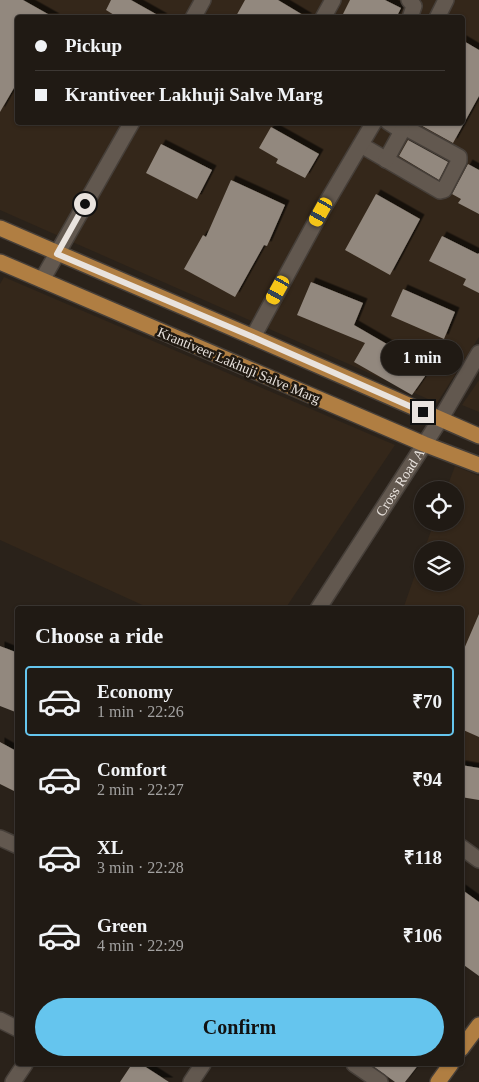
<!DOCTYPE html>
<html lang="en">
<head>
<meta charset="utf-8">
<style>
	:root { --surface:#201a14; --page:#2d2722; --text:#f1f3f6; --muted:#a2a1a0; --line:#3d3834; --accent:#65c5ee }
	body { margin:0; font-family:"Times New Roman",serif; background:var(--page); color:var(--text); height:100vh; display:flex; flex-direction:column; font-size:19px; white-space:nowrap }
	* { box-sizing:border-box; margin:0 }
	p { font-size:16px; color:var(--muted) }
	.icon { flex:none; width:28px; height:28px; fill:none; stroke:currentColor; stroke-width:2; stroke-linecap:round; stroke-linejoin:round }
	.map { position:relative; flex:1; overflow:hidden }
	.sheet { position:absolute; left:15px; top:606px; width:449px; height:460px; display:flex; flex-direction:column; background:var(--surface); border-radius:5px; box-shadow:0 1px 4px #0004,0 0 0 1px var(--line) }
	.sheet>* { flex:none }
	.banner { position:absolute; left:15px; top:15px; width:450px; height:110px; border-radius:5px; box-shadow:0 1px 4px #0004,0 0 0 1px var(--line); display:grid; align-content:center; height:110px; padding:0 20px; background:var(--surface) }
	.tools { position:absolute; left:414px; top:481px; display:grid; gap:10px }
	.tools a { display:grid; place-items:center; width:50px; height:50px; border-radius:50%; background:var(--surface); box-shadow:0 1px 4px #0004,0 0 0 1px var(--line); font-size:25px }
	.end { position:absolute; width:22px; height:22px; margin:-11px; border:6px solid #e9e3de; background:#111; box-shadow:0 0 0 2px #111 }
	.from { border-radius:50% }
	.bubble { position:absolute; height:35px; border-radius:18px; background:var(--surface); box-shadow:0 1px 4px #0004,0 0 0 1px var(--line); font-size:16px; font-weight:600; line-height:35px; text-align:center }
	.car { position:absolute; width:15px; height:30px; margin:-15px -8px; border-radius:6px; box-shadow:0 0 4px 1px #0007; background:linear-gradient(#f5c518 24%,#345 0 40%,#f5c518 0 76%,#345 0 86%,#f5c518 0) }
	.banner b { display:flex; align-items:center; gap:18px; height:48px; font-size:19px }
	.banner b+b { border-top:1px solid var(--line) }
	.banner i { width:12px; height:12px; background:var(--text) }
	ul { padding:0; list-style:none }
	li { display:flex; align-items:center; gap:15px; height:70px; margin:0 10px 8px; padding:0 10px; border:2px solid transparent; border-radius:5px }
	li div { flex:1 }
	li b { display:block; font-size:19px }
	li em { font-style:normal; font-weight:600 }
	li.current { border-color:var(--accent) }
	li>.icon { width:45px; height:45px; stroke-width:1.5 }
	h2 { padding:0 20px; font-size:22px; line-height:60px }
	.primary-button { display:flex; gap:10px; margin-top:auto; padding:10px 20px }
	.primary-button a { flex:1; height:58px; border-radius:30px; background:var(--accent); color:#111; font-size:20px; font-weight:600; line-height:58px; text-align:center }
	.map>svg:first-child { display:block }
</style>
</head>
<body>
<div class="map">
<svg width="479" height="1082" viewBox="0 0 479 1082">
	<defs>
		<filter id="shadow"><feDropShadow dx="4.5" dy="-4.5" stdDeviation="0" flood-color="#0009"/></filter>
	</defs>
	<rect width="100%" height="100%" fill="#2a221a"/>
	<path fill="#34271a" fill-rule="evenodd" d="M 0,0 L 479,0 L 479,337 L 437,403 L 0,210 ZM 18,18 L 462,18 L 462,122 L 18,122 Z
		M 4,277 L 395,445 L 285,609 L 151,609 L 0,540 L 0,284 Z
		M 479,380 L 479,412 L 462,405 Z
		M 455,466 L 479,476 L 479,765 L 461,761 L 461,609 L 403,609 L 422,555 L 422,582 L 455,582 L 455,550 L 424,550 L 434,523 L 455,522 L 455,490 L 446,490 Z"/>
	<path fill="#92887e" filter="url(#shadow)" d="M 0,0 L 23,0 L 55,18 L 18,18 L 18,81 L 0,112 Z
		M 111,0 L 131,0 L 163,18 L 119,18 L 106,10 Z
		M 245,0 L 278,0 L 308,18 L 235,18 Z
		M 350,0 L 385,0 L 401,8 L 396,18 L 341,18 Z
		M 462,40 L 479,50 L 479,96 L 453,143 L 415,122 L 462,122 Z
		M 271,127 L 319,154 L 305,178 L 276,163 L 278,159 L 259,148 Z
		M 408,140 L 448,162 L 439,180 L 399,156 Z
		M 161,144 L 212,170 L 197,199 L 146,173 Z
		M 468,164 L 479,170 L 479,214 L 458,203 L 461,199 L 452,194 Z
		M 231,180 L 285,205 L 267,246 L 264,245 L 235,297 L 184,269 L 203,235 L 206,237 Z
		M 376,194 L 420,219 L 390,275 L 345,250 Z
		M 442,236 L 478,254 L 479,253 L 479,293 L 463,285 L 466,279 L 429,261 Z
		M 311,282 L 363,303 L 354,325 L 430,369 L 412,395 L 354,362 L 365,343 L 297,315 Z
		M 403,289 L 455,312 L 444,339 L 391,316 Z
		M 479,614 L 479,737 L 461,729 L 461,656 Z
		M 0,646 L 18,653 L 18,713 L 0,706 Z
		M 0,742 L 18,752 L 18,793 L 0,784 Z
		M 461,765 L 479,768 L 479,800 L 461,797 Z
		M 461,889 L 479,902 L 479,976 L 461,963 Z
		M 132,1064 L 141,1064 L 169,1082 L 120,1082 Z
		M 370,1064 L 419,1064 L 405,1082 L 395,1082 Z"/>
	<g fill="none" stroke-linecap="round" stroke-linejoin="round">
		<defs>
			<g id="minor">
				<path d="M 409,0 L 414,6 L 410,18"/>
				<path d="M 193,18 L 203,0"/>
				<path d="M 323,18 L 333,0"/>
				<path d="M 437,18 L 446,0"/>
				<path d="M 361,145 L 440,191 L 444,190 L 459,161 L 459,157 L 406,128 L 402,131 L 388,122"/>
				<path d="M 386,160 L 402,131"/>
				<path d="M 42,280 L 132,122"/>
				<path d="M 253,337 L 321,212 L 374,122"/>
				<path id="s1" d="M 318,609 L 440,420 L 479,353"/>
				<path d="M 0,838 L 18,846"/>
				<path d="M 461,847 L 479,860"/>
				<path d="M 0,1020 L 18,1029"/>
				<path d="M 354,1064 L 380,1082"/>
				<path d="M 13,1082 L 25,1064"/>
				<path d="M 191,1082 L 203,1064"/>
			</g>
			<path id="major" d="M 0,228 L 253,337 L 479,436
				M 0,262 L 424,444 L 479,465
				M 461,1049 L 479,1025
				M 438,1082 L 451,1064"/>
		</defs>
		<use href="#minor" stroke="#463f39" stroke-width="18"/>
		<use href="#major" stroke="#463f39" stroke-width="18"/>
		<use href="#minor" stroke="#62584f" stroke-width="15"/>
		<use href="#major" stroke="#b07e42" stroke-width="15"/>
	</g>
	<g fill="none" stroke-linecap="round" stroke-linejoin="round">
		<path stroke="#e9e3de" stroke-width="6" d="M 85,204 L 57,254 L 253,337 L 423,412"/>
	</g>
	<g text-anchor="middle" stroke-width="5" stroke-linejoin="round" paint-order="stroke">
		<g font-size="14" fill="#e9e3de" stroke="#201911">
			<text transform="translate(239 365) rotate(23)" y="5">Krantiveer Lakhuji Salve Marg</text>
			<text dy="5" stroke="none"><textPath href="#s1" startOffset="151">Cross Road A</textPath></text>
		</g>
	</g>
</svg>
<div class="tools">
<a><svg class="icon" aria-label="locate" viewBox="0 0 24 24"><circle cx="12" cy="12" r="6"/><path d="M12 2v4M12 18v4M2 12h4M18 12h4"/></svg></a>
<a><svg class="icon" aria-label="layers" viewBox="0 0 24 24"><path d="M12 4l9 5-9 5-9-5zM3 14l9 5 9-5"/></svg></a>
</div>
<i class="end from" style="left:85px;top:204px"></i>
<i class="end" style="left:423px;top:412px"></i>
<div class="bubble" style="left:381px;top:340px;width:82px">1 min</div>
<i class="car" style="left:321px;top:212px;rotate:209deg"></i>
<i class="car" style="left:278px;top:290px;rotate:209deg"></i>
<div class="banner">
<b><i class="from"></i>Pickup</b>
<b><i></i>Krantiveer Lakhuji Salve Marg</b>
</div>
<section class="sheet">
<h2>Choose a ride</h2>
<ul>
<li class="current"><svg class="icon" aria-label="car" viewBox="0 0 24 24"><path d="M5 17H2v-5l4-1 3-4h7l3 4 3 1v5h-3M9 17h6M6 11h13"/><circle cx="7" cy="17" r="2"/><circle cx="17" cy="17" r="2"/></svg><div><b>Economy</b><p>1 min · 22:26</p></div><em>₹70</em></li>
<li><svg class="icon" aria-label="car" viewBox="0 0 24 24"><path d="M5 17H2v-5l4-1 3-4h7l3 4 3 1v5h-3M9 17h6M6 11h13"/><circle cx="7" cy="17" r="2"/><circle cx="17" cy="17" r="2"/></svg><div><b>Comfort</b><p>2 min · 22:27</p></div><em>₹94</em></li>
<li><svg class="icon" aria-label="car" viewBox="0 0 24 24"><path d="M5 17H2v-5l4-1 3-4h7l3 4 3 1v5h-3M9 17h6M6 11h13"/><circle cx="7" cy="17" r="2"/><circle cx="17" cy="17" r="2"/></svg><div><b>XL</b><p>3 min · 22:28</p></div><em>₹118</em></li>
<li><svg class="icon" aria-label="car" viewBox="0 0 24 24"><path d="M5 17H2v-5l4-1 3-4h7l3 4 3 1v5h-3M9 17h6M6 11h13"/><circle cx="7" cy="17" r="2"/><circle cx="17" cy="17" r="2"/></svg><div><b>Green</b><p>4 min · 22:29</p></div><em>₹106</em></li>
</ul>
<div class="primary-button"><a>Confirm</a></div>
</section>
</div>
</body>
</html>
